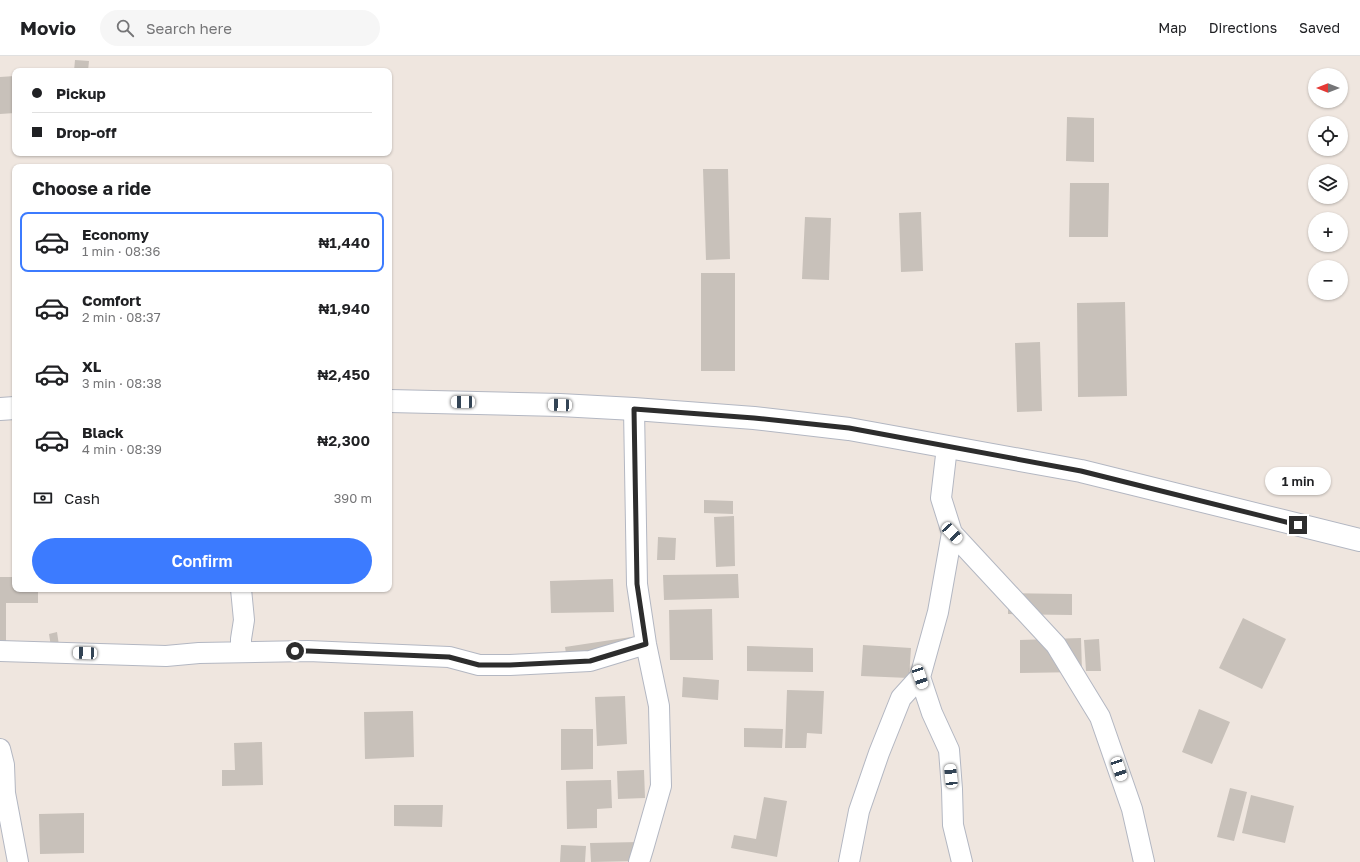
<!DOCTYPE html>
<html lang="en">
<head>
<meta charset="utf-8">
<style>
	:root { --surface:#fff; --page:#f6f6f6; --text:#202124; --muted:#757577; --line:#e0e0e0; --accent:#3c7bff }
	body { margin:0; font-family:"Golos Text",sans-serif; background:var(--page); color:var(--text); height:100vh; display:flex; flex-direction:column; font-size:15px; white-space:nowrap }
	* { box-sizing:border-box; margin:0 }
	p { font-size:13px; color:var(--muted) }
	.icon { flex:none; width:22px; height:22px; fill:none; stroke:currentColor; stroke-width:2; stroke-linecap:round; stroke-linejoin:round }
	.map { position:relative; flex:1; overflow:hidden }
	.details { position:absolute; left:12px; top:108px; width:380px; height:428px; display:flex; flex-direction:column; background:var(--surface); border-radius:8px; box-shadow:0 1px 3px #0004 }
	.details>* { flex:none }
	.hud { position:absolute; left:12px; top:12px; width:380px; height:88px; border-radius:8px; box-shadow:0 1px 3px #0004; display:grid; align-content:center; height:88px; padding:0 20px; background:var(--surface) }
	.needle { width:26px; rotate:270deg }
	.tools { position:absolute; left:1308px; top:12px; display:grid; gap:8px }
	.tools a { display:grid; place-items:center; width:40px; height:40px; border-radius:50%; background:var(--surface); box-shadow:0 1px 3px #0004; font-size:20px }
	.end { position:absolute; width:18px; height:18px; margin:-9px; border:5px solid #2d2d2d; background:#fff; box-shadow:0 0 0 2px #fff }
	.from { border-radius:50% }
	.bubble { position:absolute; height:28px; border-radius:14px; background:var(--surface); box-shadow:0 1px 3px #0004; font-size:13px; font-weight:600; line-height:28px; text-align:center }
	.car { position:absolute; width:12px; height:24px; margin:-12px -6px; border-radius:5px; box-shadow:0 0 3px 1px #0007; background:linear-gradient(#fff 24%,#345 0 40%,#fff 0 76%,#345 0 86%,#fff 0) }
	.hud b { display:flex; align-items:center; gap:14px; height:38px; font-size:15px }
	.hud b+b { border-top:1px solid var(--line) }
	.hud i { width:10px; height:10px; background:var(--text) }
	ul { padding:0; list-style:none }
	li { display:flex; align-items:center; gap:12px; height:60px; margin:0 8px 6px; padding:0 12px; border:2px solid transparent; border-radius:8px }
	li div { flex:1 }
	li b { display:block; font-size:15px }
	li em { font-style:normal; font-weight:600 }
	li.selected { border-color:var(--accent) }
	li>.icon { width:36px; height:36px; stroke-width:1.5 }
	h2 { padding:0 20px; font-size:18px; line-height:48px }
	.pay { display:flex; align-items:center; gap:10px; height:44px; padding:0 20px; font-size:15px }
	.pay p { margin-inline-start:auto }
	.button { display:flex; gap:8px; margin-top:auto; padding:8px 20px }
	.button a { flex:1; height:46px; border-radius:24px; background:var(--accent); color:#fff; font-size:16px; font-weight:600; line-height:46px; text-align:center }
	header { display:flex; align-items:center; gap:24px; box-sizing:border-box; height:56px; padding:0 20px; background:var(--surface); border-bottom:1px solid var(--line) }
	header strong { font-size:19px }
	nav { display:flex; gap:22px; margin-inline-start:auto; font-size:14px }
	.search { width:280px; height:36px; background:var(--page); display:flex; align-items:center; gap:10px; box-sizing:border-box; padding:0 14px; border-radius:22px; color:var(--muted); font-size:15px }
	.map>svg:first-child { display:block }
</style>
</head>
<body>
<header>
<strong>Movio</strong>
<div class="search"><svg class="icon" aria-label="search" viewBox="0 0 24 24"><circle cx="10" cy="10" r="6"/><path d="M15 15l6 6"/></svg>Search here</div>
<nav><a>Map</a><a>Directions</a><a>Saved</a></nav>
</header>
<div class="map">
<svg width="1360" height="806" viewBox="0 0 1360 806">
	<rect width="100%" height="100%" fill="#efe6df"/>
	<path fill="#c8c1ba" d="M 75,4 L 89,5 L 88,15 L 74,15 Z
		M 15,20 L 15,57 L 0,58 L 0,21 Z
		M 1067,61 L 1094,62 L 1094,106 L 1066,105 Z
		M 703,113 L 728,113 L 730,203 L 706,204 Z
		M 1070,127 L 1109,127 L 1108,181 L 1069,181 Z
		M 921,156 L 923,215 L 901,216 L 899,157 Z
		M 805,161 L 831,162 L 829,224 L 802,223 Z
		M 701,217 L 735,217 L 735,315 L 701,315 Z
		M 1125,246 L 1127,340 L 1078,341 L 1077,247 Z
		M 1040,286 L 1042,355 L 1017,356 L 1015,287 Z
		M 704,444 L 733,445 L 733,458 L 704,457 Z
		M 734,460 L 735,510 L 716,511 L 714,461 Z
		M 658,481 L 676,482 L 675,504 L 657,504 Z
		M 738,518 L 739,542 L 664,544 L 663,519 Z
		M 0,521 L 15,521 L 15,533 L 38,533 L 38,547 L 6,547 L 6,592 L 0,592 Z
		M 613,523 L 614,556 L 551,557 L 550,525 Z
		M 1008,537 L 1072,538 L 1072,559 L 1008,558 Z
		M 712,553 L 713,604 L 670,604 L 669,554 Z
		M 1243,562 L 1286,583 L 1262,633 L 1219,612 Z
		M 57,576 L 60,596 L 52,597 L 49,578 Z
		M 631,581 L 633,600 L 568,610 L 565,591 Z
		M 1081,582 L 1082,616 L 1020,617 L 1020,584 Z
		M 1099,583 L 1101,615 L 1086,615 L 1084,584 Z
		M 863,589 L 911,592 L 909,622 L 861,620 Z
		M 747,590 L 813,592 L 813,616 L 747,615 Z
		M 683,621 L 719,624 L 718,644 L 682,641 Z
		M 787,634 L 824,635 L 822,678 L 807,677 L 806,692 L 785,692 Z
		M 625,640 L 627,688 L 597,690 L 595,641 Z
		M 1199,653 L 1230,666 L 1212,708 L 1182,696 Z
		M 413,655 L 414,701 L 365,703 L 364,656 Z
		M 744,672 L 783,673 L 782,692 L 744,691 Z
		M 561,673 L 593,673 L 593,713 L 561,714 Z
		M 262,686 L 263,729 L 222,730 L 222,714 L 235,714 L 234,687 Z
		M 644,714 L 645,742 L 618,743 L 617,715 Z
		M 611,724 L 612,752 L 597,753 L 597,772 L 567,773 L 566,725 Z
		M 1230,732 L 1247,736 L 1234,785 L 1217,781 Z
		M 1251,739 L 1294,750 L 1285,787 L 1242,777 Z
		M 764,741 L 787,745 L 777,801 L 731,792 L 734,779 L 756,783 Z
		M 394,749 L 443,749 L 442,771 L 394,770 Z
		M 84,757 L 84,797 L 40,798 L 39,758 Z
		M 639,786 L 640,805 L 591,806 L 590,787 Z
		M 561,789 L 586,790 L 585,806 L 560,806 Z"/>
	<g fill="none" stroke-linecap="round" stroke-linejoin="round">
		<defs>
			<path id="minor" d="M 634,353 L 637,528 L 646,588 L 659,650 L 661,730 L 643,793 L 639,806
				M 947,391 L 941,442 L 952,477 L 1056,589 L 1100,661 L 1132,753 L 1144,806
				M 0,595 L 166,600 L 199,597 L 308,595 L 449,601 L 479,609 L 510,609 L 590,605 L 646,588
				M 241,596 L 241,583 L 244,564 L 241,533
				M 920,621 L 932,657 L 949,694 L 952,733 L 953,769 L 962,806
				M 0,693 L 4,709 L 5,737 L 18,806
				M 849,806 L 859,755 L 879,697 L 901,642 L 920,621 L 938,556 L 952,477"/>
			<path id="secondary" d="M 389,345 L 560,349 L 634,353 L 754,362 L 849,373 L 1081,415 L 1360,484
				M 0,353 L 15,352"/>
		</defs>
		<use href="#minor" stroke="#b3b7c2" stroke-width="22"/>
		<use href="#secondary" stroke="#b3b7c2" stroke-width="24"/>
		<use href="#minor" stroke="#fff" stroke-width="20"/>
		<use href="#secondary" stroke="#fff" stroke-width="22"/>
	</g>
	<g fill="none" stroke-linecap="round" stroke-linejoin="round">
		<path stroke="#2d2d2d" stroke-width="5" d="M 295,595 L 308,595 L 449,601 L 479,609 L 510,609 L 590,605 L 646,588 L 637,528 L 634,353 L 754,362 L 849,372 L 1081,415 L 1298,469"/>
	</g>
</svg>
<div class="tools">
<a><svg class="needle" viewBox="-14 -14 28 28"><path d="M0-13l5 13h-10z" fill="#e53935"/><path d="M0 13l5-13h-10z" fill="#757577"/></svg></a>
<a><svg class="icon" aria-label="locate" viewBox="0 0 24 24"><circle cx="12" cy="12" r="6"/><path d="M12 2v4M12 18v4M2 12h4M18 12h4"/></svg></a>
<a><svg class="icon" aria-label="layers" viewBox="0 0 24 24"><path d="M12 4l9 5-9 5-9-5zM3 14l9 5 9-5"/></svg></a>
<a>+</a>
<a>−</a>
</div>
<i class="end from" style="left:295px;top:595px"></i>
<i class="end" style="left:1298px;top:469px"></i>
<div class="bubble" style="left:1265px;top:411px;width:66px">1 min</div>
<i class="car" style="left:463px;top:346px;rotate:270deg"></i>
<i class="car" style="left:560px;top:349px;rotate:272deg"></i>
<i class="car" style="left:952px;top:477px;rotate:137deg"></i>
<i class="car" style="left:85px;top:597px;rotate:272deg"></i>
<i class="car" style="left:920px;top:621px;rotate:161deg"></i>
<i class="car" style="left:1119px;top:713px;rotate:161deg"></i>
<i class="car" style="left:951px;top:720px;rotate:354deg"></i>
<div class="hud">
<b><i class="from"></i>Pickup</b>
<b><i></i>Drop-off</b>
</div>
<section class="details">
<h2>Choose a ride</h2>
<ul>
<li class="selected"><svg class="icon" aria-label="car" viewBox="0 0 24 24"><path d="M5 17H2v-5l4-1 3-4h7l3 4 3 1v5h-3M9 17h6M6 11h13"/><circle cx="7" cy="17" r="2"/><circle cx="17" cy="17" r="2"/></svg><div><b>Economy</b><p>1 min · 08:36</p></div><em>₦1,440</em></li>
<li><svg class="icon" aria-label="car" viewBox="0 0 24 24"><path d="M5 17H2v-5l4-1 3-4h7l3 4 3 1v5h-3M9 17h6M6 11h13"/><circle cx="7" cy="17" r="2"/><circle cx="17" cy="17" r="2"/></svg><div><b>Comfort</b><p>2 min · 08:37</p></div><em>₦1,940</em></li>
<li><svg class="icon" aria-label="car" viewBox="0 0 24 24"><path d="M5 17H2v-5l4-1 3-4h7l3 4 3 1v5h-3M9 17h6M6 11h13"/><circle cx="7" cy="17" r="2"/><circle cx="17" cy="17" r="2"/></svg><div><b>XL</b><p>3 min · 08:38</p></div><em>₦2,450</em></li>
<li><svg class="icon" aria-label="car" viewBox="0 0 24 24"><path d="M5 17H2v-5l4-1 3-4h7l3 4 3 1v5h-3M9 17h6M6 11h13"/><circle cx="7" cy="17" r="2"/><circle cx="17" cy="17" r="2"/></svg><div><b>Black</b><p>4 min · 08:39</p></div><em>₦2,300</em></li>
</ul>
<div class="pay"><svg class="icon" aria-label="cash" viewBox="0 0 24 24"><path d="M3 7h18v10H3z"/><circle cx="12" cy="12" r="2"/></svg>Cash<p>390 m</p></div>
<div class="button"><a>Confirm</a></div>
</section>
</div>
</body>
</html>
